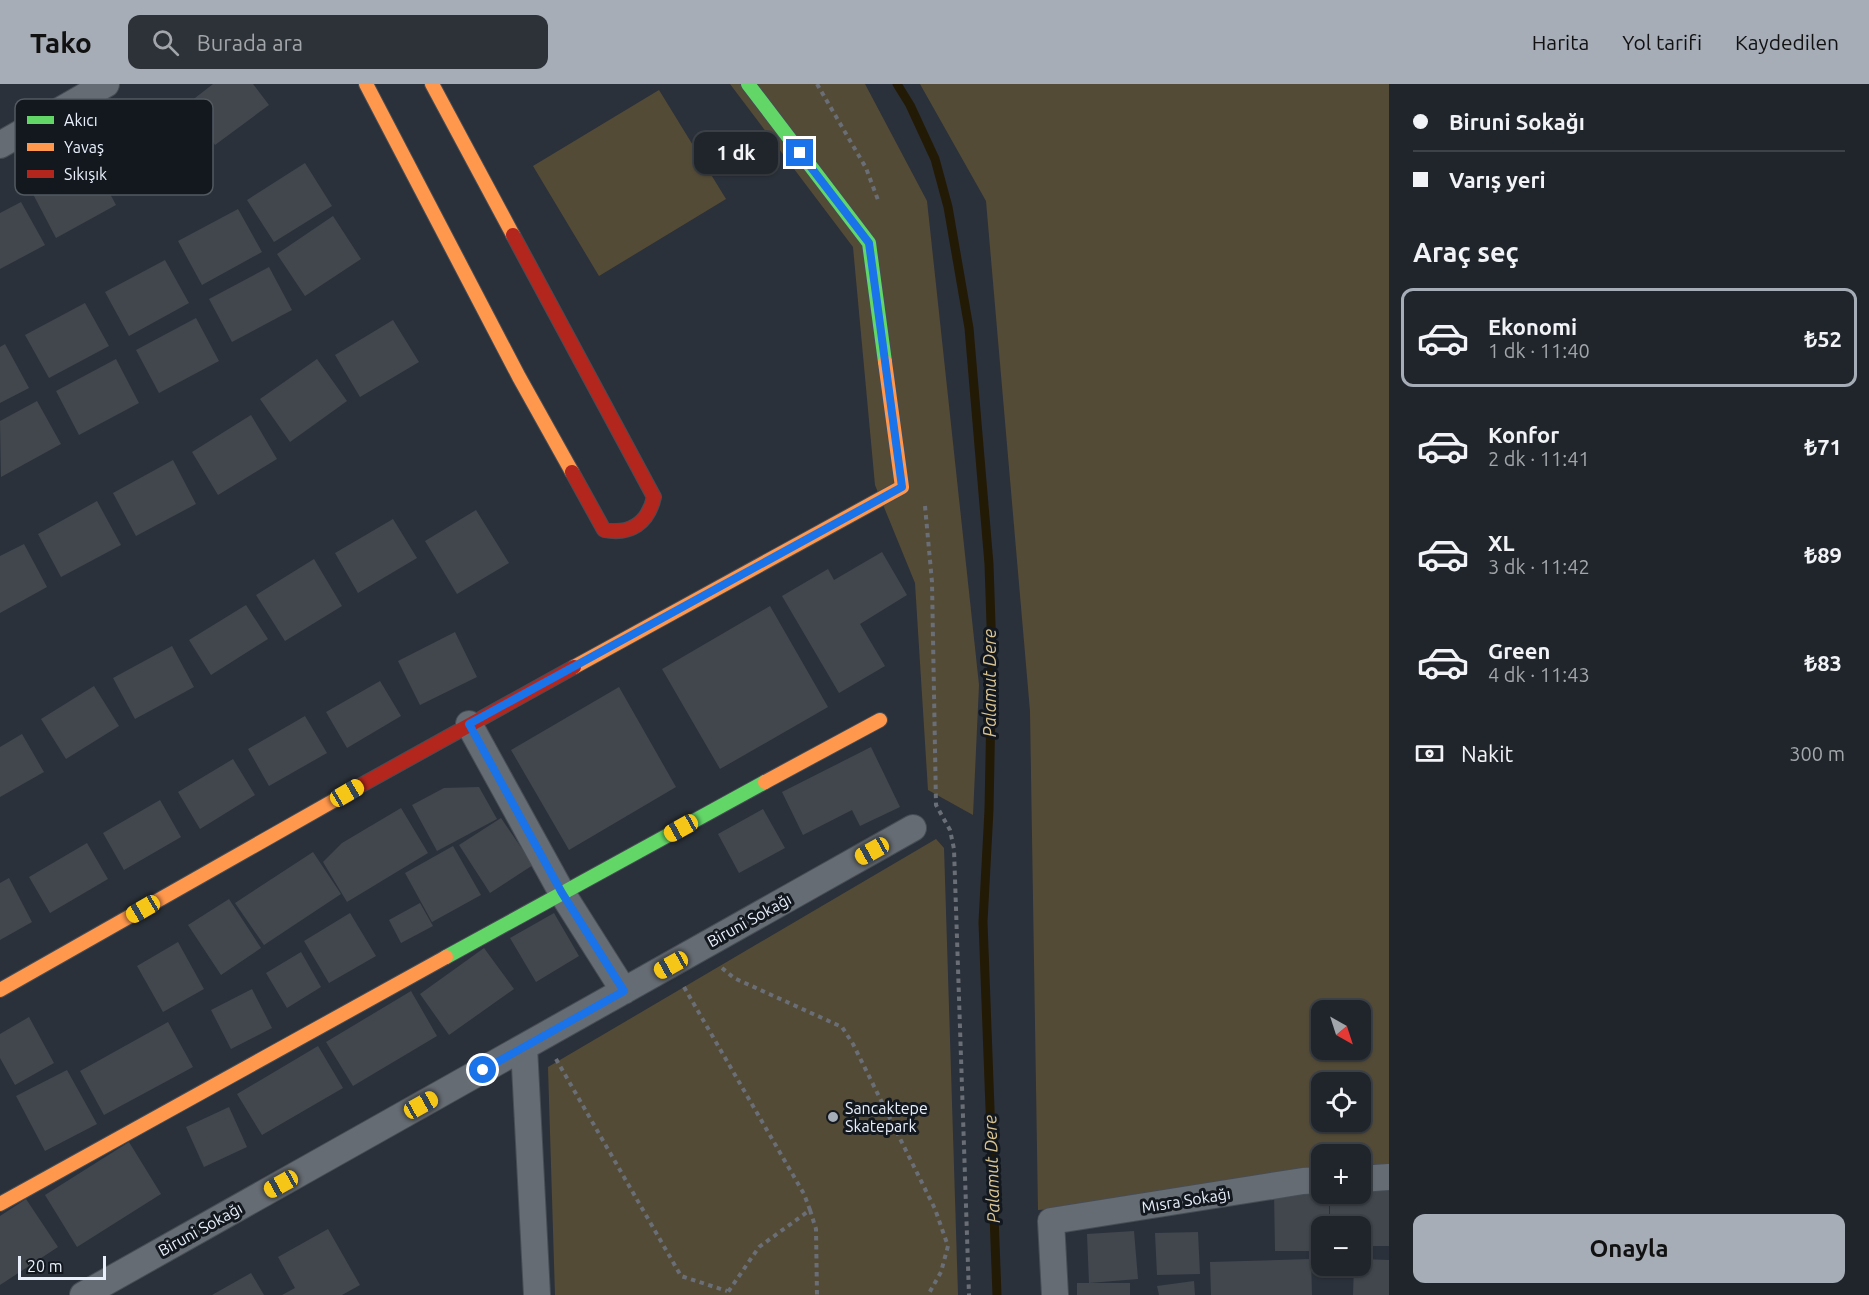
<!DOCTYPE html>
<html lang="tr">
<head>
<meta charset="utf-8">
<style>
	:root { --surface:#20252c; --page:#2d3138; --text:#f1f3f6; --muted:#a2a5a9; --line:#3d4248; --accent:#a6adb7 }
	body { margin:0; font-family:Ubuntu,sans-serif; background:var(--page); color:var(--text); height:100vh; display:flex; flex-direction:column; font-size:22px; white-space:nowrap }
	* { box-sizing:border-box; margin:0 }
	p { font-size:20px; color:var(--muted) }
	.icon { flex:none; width:33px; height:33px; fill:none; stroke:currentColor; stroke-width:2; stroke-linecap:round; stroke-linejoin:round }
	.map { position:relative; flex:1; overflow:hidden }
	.details { display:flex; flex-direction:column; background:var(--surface); width:480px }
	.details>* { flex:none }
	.guide { display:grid; align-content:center; height:132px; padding:0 24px; background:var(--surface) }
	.needle { width:39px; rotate:141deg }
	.tools { position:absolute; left:1311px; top:916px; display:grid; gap:12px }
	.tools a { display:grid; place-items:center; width:60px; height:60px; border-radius:12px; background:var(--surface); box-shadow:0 2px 4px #0004,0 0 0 2px var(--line); font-size:30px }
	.scale { position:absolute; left:18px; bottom:15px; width:88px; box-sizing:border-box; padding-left:6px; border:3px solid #e9f0fb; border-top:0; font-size:16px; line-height:21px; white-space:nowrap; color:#e9f0fb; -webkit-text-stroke:4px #13181f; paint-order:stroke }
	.end { position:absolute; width:27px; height:27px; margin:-14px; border:8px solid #1a73e8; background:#fff; box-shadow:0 0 0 3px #fff }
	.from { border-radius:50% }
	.bubble { position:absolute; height:42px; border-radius:12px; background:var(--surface); box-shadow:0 2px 4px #0004,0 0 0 2px var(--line); font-size:20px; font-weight:700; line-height:42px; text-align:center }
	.car { position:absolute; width:18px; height:36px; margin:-18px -9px; border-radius:8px; box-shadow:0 0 4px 2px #0007; background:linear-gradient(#f5c518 24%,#345 0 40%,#f5c518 0 76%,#345 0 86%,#f5c518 0) }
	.guide b { display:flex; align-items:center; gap:21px; height:57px; font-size:22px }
	.guide b+b { border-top:2px solid var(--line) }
	.guide i { width:15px; height:15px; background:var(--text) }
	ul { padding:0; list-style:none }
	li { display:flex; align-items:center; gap:18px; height:99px; margin:0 12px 9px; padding:0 12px; border:3px solid transparent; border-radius:12px }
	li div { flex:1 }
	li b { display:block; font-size:22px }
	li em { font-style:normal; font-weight:700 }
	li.selected { border-color:var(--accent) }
	li>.icon { width:54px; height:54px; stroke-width:1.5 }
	h2 { padding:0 24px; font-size:27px; line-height:72px }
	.pay { display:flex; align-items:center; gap:15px; height:66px; padding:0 24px; font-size:22px }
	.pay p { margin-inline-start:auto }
	.button { display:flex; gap:12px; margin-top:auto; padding:12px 24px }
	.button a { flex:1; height:69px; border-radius:12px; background:var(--accent); color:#111; font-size:24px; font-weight:700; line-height:69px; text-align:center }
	header { display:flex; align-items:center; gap:36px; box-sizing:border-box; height:84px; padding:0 30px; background:var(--accent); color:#111 }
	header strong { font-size:28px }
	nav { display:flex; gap:33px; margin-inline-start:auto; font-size:21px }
	.search { width:420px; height:54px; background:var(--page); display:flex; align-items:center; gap:15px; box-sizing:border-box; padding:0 21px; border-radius:12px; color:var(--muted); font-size:22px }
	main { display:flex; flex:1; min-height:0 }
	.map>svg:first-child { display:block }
</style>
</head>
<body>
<header>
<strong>Tako</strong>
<div class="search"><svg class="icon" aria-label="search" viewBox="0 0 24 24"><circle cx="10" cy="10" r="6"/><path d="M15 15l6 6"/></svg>Burada ara</div>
<nav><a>Harita</a><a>Yol tarifi</a><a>Kaydedilen</a></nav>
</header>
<main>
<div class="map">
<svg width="1389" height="1211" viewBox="0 0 1389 1211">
	<rect width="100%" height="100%" fill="#2b313a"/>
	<path fill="#544b37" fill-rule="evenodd" d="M 730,0 L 865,0 L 927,117 L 979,601 L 973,731 L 928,706 L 915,499 L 875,401 L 853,163 Z
		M 920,0 L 1389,0 L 1389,1101 L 1361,1103 L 1360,1071 L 1322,1071 L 1321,1105 L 1038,1126 L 1030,627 L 986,117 ZM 1322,927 L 1360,927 L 1360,966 L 1322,966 ZM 1322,999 L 1360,999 L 1360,1038 L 1322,1038 Z
		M 659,6 L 726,115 L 599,192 L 533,82 Z
		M 936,755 L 944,764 L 958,1211 L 555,1211 L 548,983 Z"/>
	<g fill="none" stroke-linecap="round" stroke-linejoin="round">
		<path stroke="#231a06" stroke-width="9" d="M 897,0 L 910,21 L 935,75 L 948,123 L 969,244 L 989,480 L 992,570 L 989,726 L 983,838 L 997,1211"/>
	</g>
	<path fill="#42474e" d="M 213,0 L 253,0 L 269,21 L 215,61 L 186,21 Z
		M 93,78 L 116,121 L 56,154 L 33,110 Z
		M 305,79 L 332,122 L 274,158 L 247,116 Z
		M 21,118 L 45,161 L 0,185 L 0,129 Z
		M 238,125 L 262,168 L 202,201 L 178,157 Z
		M 333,132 L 361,175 L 305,212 L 277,170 Z
		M 165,176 L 189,219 L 129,252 L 105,208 Z
		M 269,183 L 292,226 L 232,258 L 209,215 Z
		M 85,219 L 109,262 L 49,294 L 25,251 Z
		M 196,234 L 219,277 L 159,309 L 136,266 Z
		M 393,236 L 419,278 L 360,313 L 335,271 Z
		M 5,260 L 29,304 L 0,319 L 0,263 Z
		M 116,275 L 139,319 L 79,351 L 56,307 Z
		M 317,275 L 347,317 L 290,358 L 260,315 Z
		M 37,317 L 61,360 L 1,393 L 0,337 Z
		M 251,331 L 277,375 L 218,411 L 192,368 Z
		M 173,376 L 196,420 L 136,452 L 113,409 Z
		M 97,417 L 121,461 L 61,493 L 38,450 Z
		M 476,426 L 509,479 L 457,510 L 425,457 Z
		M 393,435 L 417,474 L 358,509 L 335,469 Z
		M 24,460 L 47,503 L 0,529 L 0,472 Z
		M 882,468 L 907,511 L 860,540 L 885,582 L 839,609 L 782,512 L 828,485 L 834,496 Z
		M 314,475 L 342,522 L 285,557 L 256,511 Z
		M 246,521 L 268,555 L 211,591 L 189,556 Z
		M 770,522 L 828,623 L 720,685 L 662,585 Z
		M 455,548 L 477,593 L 420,621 L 398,577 Z
		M 172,562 L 194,603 L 135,635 L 113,594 Z
		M 380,597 L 401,632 L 347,664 L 326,628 Z
		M 94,602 L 119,642 L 66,675 L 41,635 Z
		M 619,603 L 676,703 L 569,766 L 511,666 Z
		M 305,632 L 327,669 L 269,702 L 248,665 Z
		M 22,650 L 44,688 L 0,713 L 0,663 Z
		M 871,663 L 900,723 L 860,742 L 852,726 L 803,751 L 782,708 Z
		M 233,675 L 255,711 L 200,745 L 178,708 Z
		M 479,703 L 497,735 L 437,767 L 412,721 L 444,704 Z
		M 160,716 L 181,753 L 124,786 L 103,749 Z
		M 401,724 L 428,769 L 347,818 L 323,778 L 342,759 Z
		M 763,725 L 785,764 L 739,789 L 718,750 Z
		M 501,734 L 533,781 L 490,809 L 459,761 Z
		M 87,759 L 108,795 L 50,829 L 29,793 Z
		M 453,762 L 481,811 L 432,838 L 405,789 Z
		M 313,768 L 341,810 L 264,861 L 235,819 Z
		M 9,794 L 32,838 L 0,856 L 0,799 Z
		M 229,815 L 261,864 L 221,891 L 188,841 Z
		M 420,819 L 433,842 L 401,859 L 389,836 Z
		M 350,829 L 376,872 L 329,899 L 304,857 Z
		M 554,829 L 579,872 L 536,898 L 510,854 Z
		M 178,858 L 204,905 L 163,928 L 137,882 Z
		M 484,864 L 514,905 L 449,951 L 420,910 Z
		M 301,868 L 321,903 L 287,924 L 266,889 Z
		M 252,905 L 272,944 L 231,965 L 211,926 Z
		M 411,907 L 437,952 L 353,1002 L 326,958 Z
		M 29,933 L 54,979 L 15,1001 L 0,974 L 0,950 Z
		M 168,938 L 193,983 L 104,1031 L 80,987 Z
		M 318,962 L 343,1004 L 262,1051 L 237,1010 Z
		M 67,986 L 97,1040 L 45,1067 L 16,1012 Z
		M 229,1023 L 247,1063 L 204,1083 L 186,1043 Z
		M 129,1058 L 161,1110 L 77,1163 L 45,1111 Z
		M 1360,1106 L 1389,1106 L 1389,1162 L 1360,1162 L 1360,1143 L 1330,1143 L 1330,1110 L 1360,1110 Z
		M 1322,1108 L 1322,1110 L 1329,1110 L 1329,1143 L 1322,1143 L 1322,1167 L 1275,1167 L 1274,1109 Z
		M 26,1115 L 58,1163 L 0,1201 L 0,1132 Z
		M 328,1145 L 360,1201 L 342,1211 L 282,1211 L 295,1204 L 278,1173 Z
		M 1134,1147 L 1138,1195 L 1089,1199 L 1087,1150 Z
		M 1198,1148 L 1200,1190 L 1157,1191 L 1155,1149 Z
		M 1311,1175 L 1312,1211 L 1211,1211 L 1210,1178 Z
		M 1360,1175 L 1389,1176 L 1389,1211 L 1353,1211 L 1354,1182 L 1360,1182 Z
		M 251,1189 L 264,1211 L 212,1211 Z
		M 1194,1197 L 1195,1211 L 1159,1211 L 1157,1202 Z
		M 1077,1199 L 1130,1199 L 1130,1211 L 1077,1211 Z"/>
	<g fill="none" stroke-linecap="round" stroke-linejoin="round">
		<defs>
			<path id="street" d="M 0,61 L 106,0
				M 469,640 L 562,809 L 624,907
				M 524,963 L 537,1211
				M 1360,1095 L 1389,1093
				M 83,1211 L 913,744
				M 1055,1211 L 1051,1137 L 1303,1097 L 1322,1096"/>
			<path id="fast" d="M 748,0 L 869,159 L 885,278
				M 446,873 L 765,698"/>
			<path id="slow" d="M 366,0 L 519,293 L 572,388
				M 432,0 L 513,151
				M 574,583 L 902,403 L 885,278
				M 765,698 L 880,636
				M 0,906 L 356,704
				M 0,1120 L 446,873"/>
			<path id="jam" d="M 513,151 L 654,413 C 648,439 631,451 604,446 L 572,388
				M 356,704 L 574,583"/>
		</defs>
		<use href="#street" stroke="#474d55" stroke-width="28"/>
		<use href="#fast" stroke="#474d55" stroke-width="16"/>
		<use href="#slow" stroke="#474d55" stroke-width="16"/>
		<use href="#jam" stroke="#474d55" stroke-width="16"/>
		<path stroke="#6a6e76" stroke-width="4" stroke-dasharray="4.5 4.5" stroke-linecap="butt" d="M 817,0 L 866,84 L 878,116
			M 925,422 L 932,498 L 936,721 L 950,746 L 954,765 L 969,1211
			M 722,884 L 734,894 L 842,943 L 853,960 L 935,1125 L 948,1162 L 941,1188 L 928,1211
			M 684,903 L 804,1110 L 810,1126 L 759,1163 L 726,1211
			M 556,975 L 681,1192 L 727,1207
			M 810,1126 L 816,1145 L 817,1211"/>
		<use href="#street" stroke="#666c73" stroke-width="26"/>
		<use href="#fast" stroke="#63d668" stroke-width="14"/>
		<use href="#slow" stroke="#ff974d" stroke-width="14"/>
		<use href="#jam" stroke="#b3261e" stroke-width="14"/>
	</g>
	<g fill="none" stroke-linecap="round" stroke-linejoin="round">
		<path stroke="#1a73e8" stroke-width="8" d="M 483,986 L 624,907 L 562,809 L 469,640 L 902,403 L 869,159 L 800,69"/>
	</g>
	<circle fill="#a6adb7" stroke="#13181f" stroke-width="2" cx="833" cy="1033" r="6"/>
	<g text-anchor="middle" stroke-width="6" stroke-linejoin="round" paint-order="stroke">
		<g font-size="16" fill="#e9f0fb" stroke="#13181f">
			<text transform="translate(749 836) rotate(-29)" y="6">Biruni Sokağı</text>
			<text transform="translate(1186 1116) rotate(-9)" y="6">Mısra Sokağı</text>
			<text transform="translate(200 1145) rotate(-29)" y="6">Biruni Sokağı</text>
		</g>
		<g font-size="16" fill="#e9f0fb" stroke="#13181f" text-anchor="start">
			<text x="845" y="1030">Sancaktepe<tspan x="845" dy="18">Skatepark</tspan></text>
		</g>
		<g font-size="18" font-style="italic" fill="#d9c390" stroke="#13181f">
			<text transform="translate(990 599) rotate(-90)" y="6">Palamut Dere</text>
			<text transform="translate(992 1085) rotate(-92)" y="6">Palamut Dere</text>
		</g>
	</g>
	<rect x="15" y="15" width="198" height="96" rx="9" fill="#13181f" stroke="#535961" stroke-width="1.5"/>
	<rect x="27" y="32" width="27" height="8" fill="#63d668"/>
	<rect x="27" y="59" width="27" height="8" fill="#ff974d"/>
	<rect x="27" y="86" width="27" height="8" fill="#b3261e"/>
	<g font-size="16" fill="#e9f0fb">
		<text x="64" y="42">Akıcı</text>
		<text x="64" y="69">Yavaş</text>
		<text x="64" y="96">Sıkışık</text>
	</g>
</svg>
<div class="tools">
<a><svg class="needle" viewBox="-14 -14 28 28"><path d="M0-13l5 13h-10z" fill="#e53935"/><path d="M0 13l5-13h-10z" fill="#a2a5a9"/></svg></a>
<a><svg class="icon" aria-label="locate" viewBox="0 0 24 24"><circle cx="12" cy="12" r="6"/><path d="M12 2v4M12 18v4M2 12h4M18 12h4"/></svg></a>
<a>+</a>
<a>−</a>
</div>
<div class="scale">20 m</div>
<i class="end from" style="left:483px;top:986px"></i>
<i class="end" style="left:800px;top:69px"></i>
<div class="bubble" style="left:694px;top:48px;width:84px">1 dk</div>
<i class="car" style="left:347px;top:709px;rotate:60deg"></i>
<i class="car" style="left:681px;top:744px;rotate:241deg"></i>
<i class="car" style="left:872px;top:767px;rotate:241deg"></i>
<i class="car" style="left:143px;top:825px;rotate:240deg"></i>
<i class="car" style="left:671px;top:881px;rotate:241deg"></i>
<i class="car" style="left:421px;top:1021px;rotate:61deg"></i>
<i class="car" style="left:281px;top:1100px;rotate:241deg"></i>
</div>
<section class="details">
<div class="guide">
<b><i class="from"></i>Biruni Sokağı</b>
<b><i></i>Varış yeri</b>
</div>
<h2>Araç seç</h2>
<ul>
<li class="selected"><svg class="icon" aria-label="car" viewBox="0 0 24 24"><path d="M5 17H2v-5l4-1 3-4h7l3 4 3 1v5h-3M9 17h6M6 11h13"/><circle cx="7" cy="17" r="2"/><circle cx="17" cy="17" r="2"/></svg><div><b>Ekonomi</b><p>1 dk · 11:40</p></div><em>₺52</em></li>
<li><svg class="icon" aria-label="car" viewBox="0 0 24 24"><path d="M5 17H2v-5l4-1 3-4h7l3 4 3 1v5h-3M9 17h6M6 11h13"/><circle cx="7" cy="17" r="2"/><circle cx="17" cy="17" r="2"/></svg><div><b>Konfor</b><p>2 dk · 11:41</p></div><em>₺71</em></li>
<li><svg class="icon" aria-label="car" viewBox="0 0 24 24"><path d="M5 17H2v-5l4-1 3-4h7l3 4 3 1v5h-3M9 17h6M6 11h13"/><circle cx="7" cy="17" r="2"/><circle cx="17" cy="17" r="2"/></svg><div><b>XL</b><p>3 dk · 11:42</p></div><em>₺89</em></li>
<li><svg class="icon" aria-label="car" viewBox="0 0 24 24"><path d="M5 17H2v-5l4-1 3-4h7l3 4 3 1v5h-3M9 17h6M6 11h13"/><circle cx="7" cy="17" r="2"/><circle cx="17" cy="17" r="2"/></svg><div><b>Green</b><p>4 dk · 11:43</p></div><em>₺83</em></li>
</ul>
<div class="pay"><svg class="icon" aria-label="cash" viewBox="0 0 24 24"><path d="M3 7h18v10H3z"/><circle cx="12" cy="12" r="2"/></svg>Nakit<p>300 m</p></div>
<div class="button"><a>Onayla</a></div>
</section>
</main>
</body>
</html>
